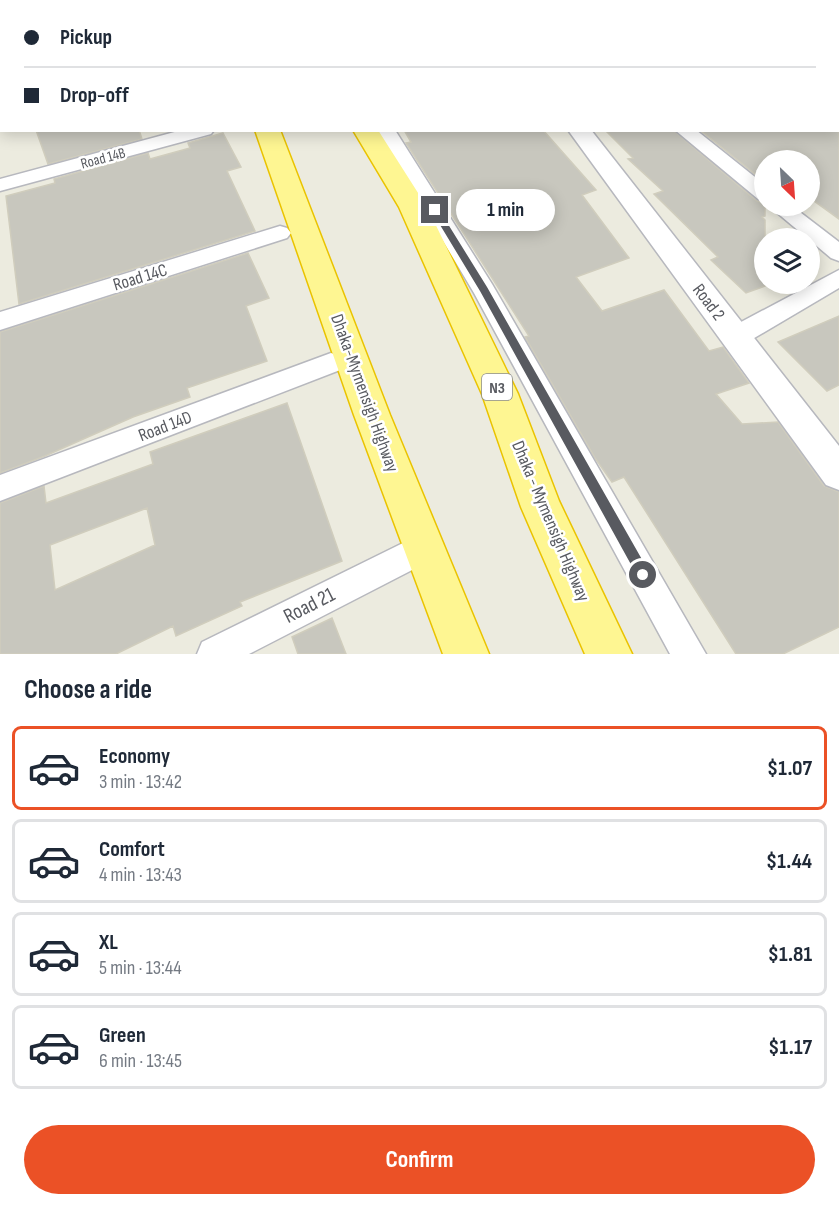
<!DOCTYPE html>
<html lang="en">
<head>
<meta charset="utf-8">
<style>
	:root { --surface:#fff; --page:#f6f6f7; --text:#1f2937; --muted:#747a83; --line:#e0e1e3; --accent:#eb5126 }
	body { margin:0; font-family:"Sofia Sans Condensed",sans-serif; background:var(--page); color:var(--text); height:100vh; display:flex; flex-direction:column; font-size:22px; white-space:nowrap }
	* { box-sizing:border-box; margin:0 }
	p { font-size:20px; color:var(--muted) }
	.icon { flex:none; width:33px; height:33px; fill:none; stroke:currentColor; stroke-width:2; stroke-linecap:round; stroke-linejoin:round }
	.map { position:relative; height:654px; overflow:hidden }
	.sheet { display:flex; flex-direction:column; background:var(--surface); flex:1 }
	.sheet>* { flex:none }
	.top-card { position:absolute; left:0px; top:0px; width:840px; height:132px; box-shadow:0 3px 15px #0003; display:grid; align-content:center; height:132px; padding:0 24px; background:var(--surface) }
	.needle { width:39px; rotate:155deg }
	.fabs { position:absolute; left:754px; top:150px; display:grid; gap:12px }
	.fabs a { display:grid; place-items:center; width:66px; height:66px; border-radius:50%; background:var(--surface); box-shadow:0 3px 15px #0003; font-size:30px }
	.end { position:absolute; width:27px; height:27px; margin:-14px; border:8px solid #585a60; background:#fff; box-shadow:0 0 0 3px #fff }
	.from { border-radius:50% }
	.bubble { position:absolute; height:42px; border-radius:21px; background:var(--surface); box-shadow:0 3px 15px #0003; font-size:20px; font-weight:700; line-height:42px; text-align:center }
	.top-card b { display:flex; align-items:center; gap:21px; height:57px; font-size:22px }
	.top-card b+b { border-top:2px solid var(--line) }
	.top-card i { width:15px; height:15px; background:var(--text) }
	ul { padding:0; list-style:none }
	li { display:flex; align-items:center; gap:18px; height:84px; margin:0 12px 9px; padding:0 12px; border:3px solid var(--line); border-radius:9px }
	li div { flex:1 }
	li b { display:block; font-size:22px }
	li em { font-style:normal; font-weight:700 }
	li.on { border-color:var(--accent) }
	li>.icon { width:54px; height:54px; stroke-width:1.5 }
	h2 { padding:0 24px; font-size:27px; line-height:72px }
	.cta { display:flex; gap:12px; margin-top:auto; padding:12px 24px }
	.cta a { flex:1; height:69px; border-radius:36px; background:var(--accent); color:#fff; font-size:24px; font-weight:700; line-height:69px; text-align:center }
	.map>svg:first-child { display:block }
</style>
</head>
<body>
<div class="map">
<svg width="839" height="654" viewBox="0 0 839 654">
	<rect width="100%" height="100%" fill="#ecebdf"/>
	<path fill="#c8c7be" stroke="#d0cdbd" stroke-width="1.5" fill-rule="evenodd" d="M 36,130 L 139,130 L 142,139 L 48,164 Z
		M 404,130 L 543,130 L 596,190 L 582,195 L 629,258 L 576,277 L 602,311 L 664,290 L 709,351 L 723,347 L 749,383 L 716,394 L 742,424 L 778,422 L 824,486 L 839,492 L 839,627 L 783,654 L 736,654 L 624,477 L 612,482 L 595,458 L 525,337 L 529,336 L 406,143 L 411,142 Z
		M 605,130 L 673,130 L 757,201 L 765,203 L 765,216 L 762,217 L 765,220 L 765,286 L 746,293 L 711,260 L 718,257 L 654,194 L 663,191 L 628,159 L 633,158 Z
		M 700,130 L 839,130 L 839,219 L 810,198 L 810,160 L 765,160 L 765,182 Z
		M 223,133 L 241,167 L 227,171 L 255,231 L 19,304 L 6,196 L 55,183 L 54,179 L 148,153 L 150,159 L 190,148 L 188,143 Z
		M 248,253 L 269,298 L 246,306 L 267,361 L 187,388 L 190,397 L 133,417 L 45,456 L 0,473 L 0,332 Z
		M 839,316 L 839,385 L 827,391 L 778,342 Z
		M 287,403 L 342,561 L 240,602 L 242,606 L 176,636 L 173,626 L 116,654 L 0,654 L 0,503 L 44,486 L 46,503 L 153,464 L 150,452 ZM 147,508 L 155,545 L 55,590 L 50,545 Z
		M 332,618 L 346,654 L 298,654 L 292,637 Z"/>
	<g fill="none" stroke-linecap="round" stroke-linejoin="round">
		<defs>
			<path id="pedestrian" d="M 217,0 L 234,0 L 216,2 Z"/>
			<path id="minor" d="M 90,0 L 111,0 L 89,2 Z
				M 293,0 L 307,0 L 308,2 L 294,2 Z
				M 753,0 L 772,0 L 752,2 Z
				M 829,0 L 839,0 L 839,6 L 838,2 Z
				M 0,8 L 2,8 L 1,24 L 0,24 Z
				M 0,80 L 2,80 L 2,90 L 0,90 Z
				M 838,87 L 839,87 L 839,98 L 838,98 Z
				M 182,130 L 214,130 L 211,134 L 0,191 L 0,179 Z
				M 377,130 L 395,130 L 492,284 L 706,654 L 670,654 L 474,293 Z
				M 675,130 L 696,130 L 765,185 L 765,201 L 758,199 Z
				M 769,206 L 792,206 L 839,242 L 839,261 L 831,258 Z
				M 280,226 L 287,228 L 291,233 L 287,238 L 0,330 L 0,312 Z
				M 839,270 L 839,288 L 744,344 L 735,346 L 726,344 L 723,337 L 726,330 Z
				M 331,353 L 340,356 L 344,363 L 340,370 L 0,501 L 0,475 Z
				M 405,542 L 416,546 L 421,557 L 416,568 L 249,654 L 197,654 L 202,642 Z"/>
			<path id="tertiary" d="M 471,0 L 489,0 L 489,2 L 472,2 Z
				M 568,130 L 591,130 L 839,446 L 839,490 L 826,485 Z"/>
			<path id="trunk" d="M 200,0 L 220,0 L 220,2 L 201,2 Z
				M 272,0 L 292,0 L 292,2 L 273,2 Z
				M 255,130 L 280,130 L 390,415 L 489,654 L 443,654 L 354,415 Z
				M 353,130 L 378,130 L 427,207 L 518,394 L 559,501 L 632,654 L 585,654 L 521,507 L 482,394 L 399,207 Z"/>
		</defs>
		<use href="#pedestrian" stroke="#b7b8be" stroke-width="3"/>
		<use href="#minor" stroke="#b7b8be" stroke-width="3"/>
		<use href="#tertiary" stroke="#b7b8be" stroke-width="3"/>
		<use href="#trunk" stroke="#eac300" stroke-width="3"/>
		<use href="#pedestrian" fill="#fff" fill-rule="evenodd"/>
		<use href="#minor" fill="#fff" fill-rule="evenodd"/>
		<use href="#tertiary" fill="#fff" fill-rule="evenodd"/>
		<use href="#trunk" fill="#fef692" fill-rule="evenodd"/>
	</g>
	<path fill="#585a60" d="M 432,208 L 438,208 L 487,287 L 648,570 L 650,575 L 648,579 L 643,581 L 639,579 L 480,291 L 431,210 Z"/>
	<g text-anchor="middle" stroke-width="5" stroke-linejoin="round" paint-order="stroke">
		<g font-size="15" fill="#585a60" stroke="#fff">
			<text transform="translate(103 158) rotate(-15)" y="5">Road 14B</text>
		</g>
		<rect fill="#fff" stroke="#8a8c90" stroke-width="1.5" x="482" y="374" width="30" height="26" rx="4.5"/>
		<g font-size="16" font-weight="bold" fill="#585a60">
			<text x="497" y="393">N3</text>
		</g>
		<g font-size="18" fill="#585a60" stroke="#fff">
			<text transform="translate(140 277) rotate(-17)" y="6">Road 14C</text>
			<text transform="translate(709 302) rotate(53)" y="6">Road 2</text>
			<text transform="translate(365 393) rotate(70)" y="6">Dhaka-Mymensigh Highway</text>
			<text transform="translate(165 426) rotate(-21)" y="6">Road 14D</text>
			<text transform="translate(551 521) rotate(67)" y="6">Dhaka - Mymensigh Highway</text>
		</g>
		<g font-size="21" fill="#585a60" stroke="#fff">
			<text transform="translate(309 605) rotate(-27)" y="7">Road 21</text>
		</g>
	</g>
</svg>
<div class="fabs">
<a><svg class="needle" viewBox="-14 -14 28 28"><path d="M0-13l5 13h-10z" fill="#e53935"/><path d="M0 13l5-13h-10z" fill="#747a83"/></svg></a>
<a><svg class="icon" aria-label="layers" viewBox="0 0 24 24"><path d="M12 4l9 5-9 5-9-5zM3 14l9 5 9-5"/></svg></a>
</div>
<i class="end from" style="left:643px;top:575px"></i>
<i class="end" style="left:435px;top:210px"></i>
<div class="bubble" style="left:456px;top:189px;width:99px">1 min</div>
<div class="top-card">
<b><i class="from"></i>Pickup</b>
<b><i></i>Drop-off</b>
</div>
</div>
<section class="sheet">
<h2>Choose a ride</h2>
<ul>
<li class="on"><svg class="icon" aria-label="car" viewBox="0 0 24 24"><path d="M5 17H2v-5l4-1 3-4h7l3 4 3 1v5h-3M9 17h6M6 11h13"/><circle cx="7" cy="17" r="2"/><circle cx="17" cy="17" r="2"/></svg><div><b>Economy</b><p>3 min · 13:42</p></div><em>$1.07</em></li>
<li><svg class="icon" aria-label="car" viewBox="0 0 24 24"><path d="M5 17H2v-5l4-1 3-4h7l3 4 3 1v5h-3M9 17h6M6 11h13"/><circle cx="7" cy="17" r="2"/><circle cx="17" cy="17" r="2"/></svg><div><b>Comfort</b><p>4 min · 13:43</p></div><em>$1.44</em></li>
<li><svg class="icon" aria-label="car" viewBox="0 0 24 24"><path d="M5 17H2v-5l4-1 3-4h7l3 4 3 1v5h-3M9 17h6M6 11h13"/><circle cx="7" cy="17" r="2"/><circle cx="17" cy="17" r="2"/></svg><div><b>XL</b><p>5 min · 13:44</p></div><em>$1.81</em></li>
<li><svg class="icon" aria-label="car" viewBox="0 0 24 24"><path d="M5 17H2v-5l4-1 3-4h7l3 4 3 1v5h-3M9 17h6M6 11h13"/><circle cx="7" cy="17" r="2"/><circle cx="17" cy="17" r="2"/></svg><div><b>Green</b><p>6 min · 13:45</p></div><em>$1.17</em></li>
</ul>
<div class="cta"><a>Confirm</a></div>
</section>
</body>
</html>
